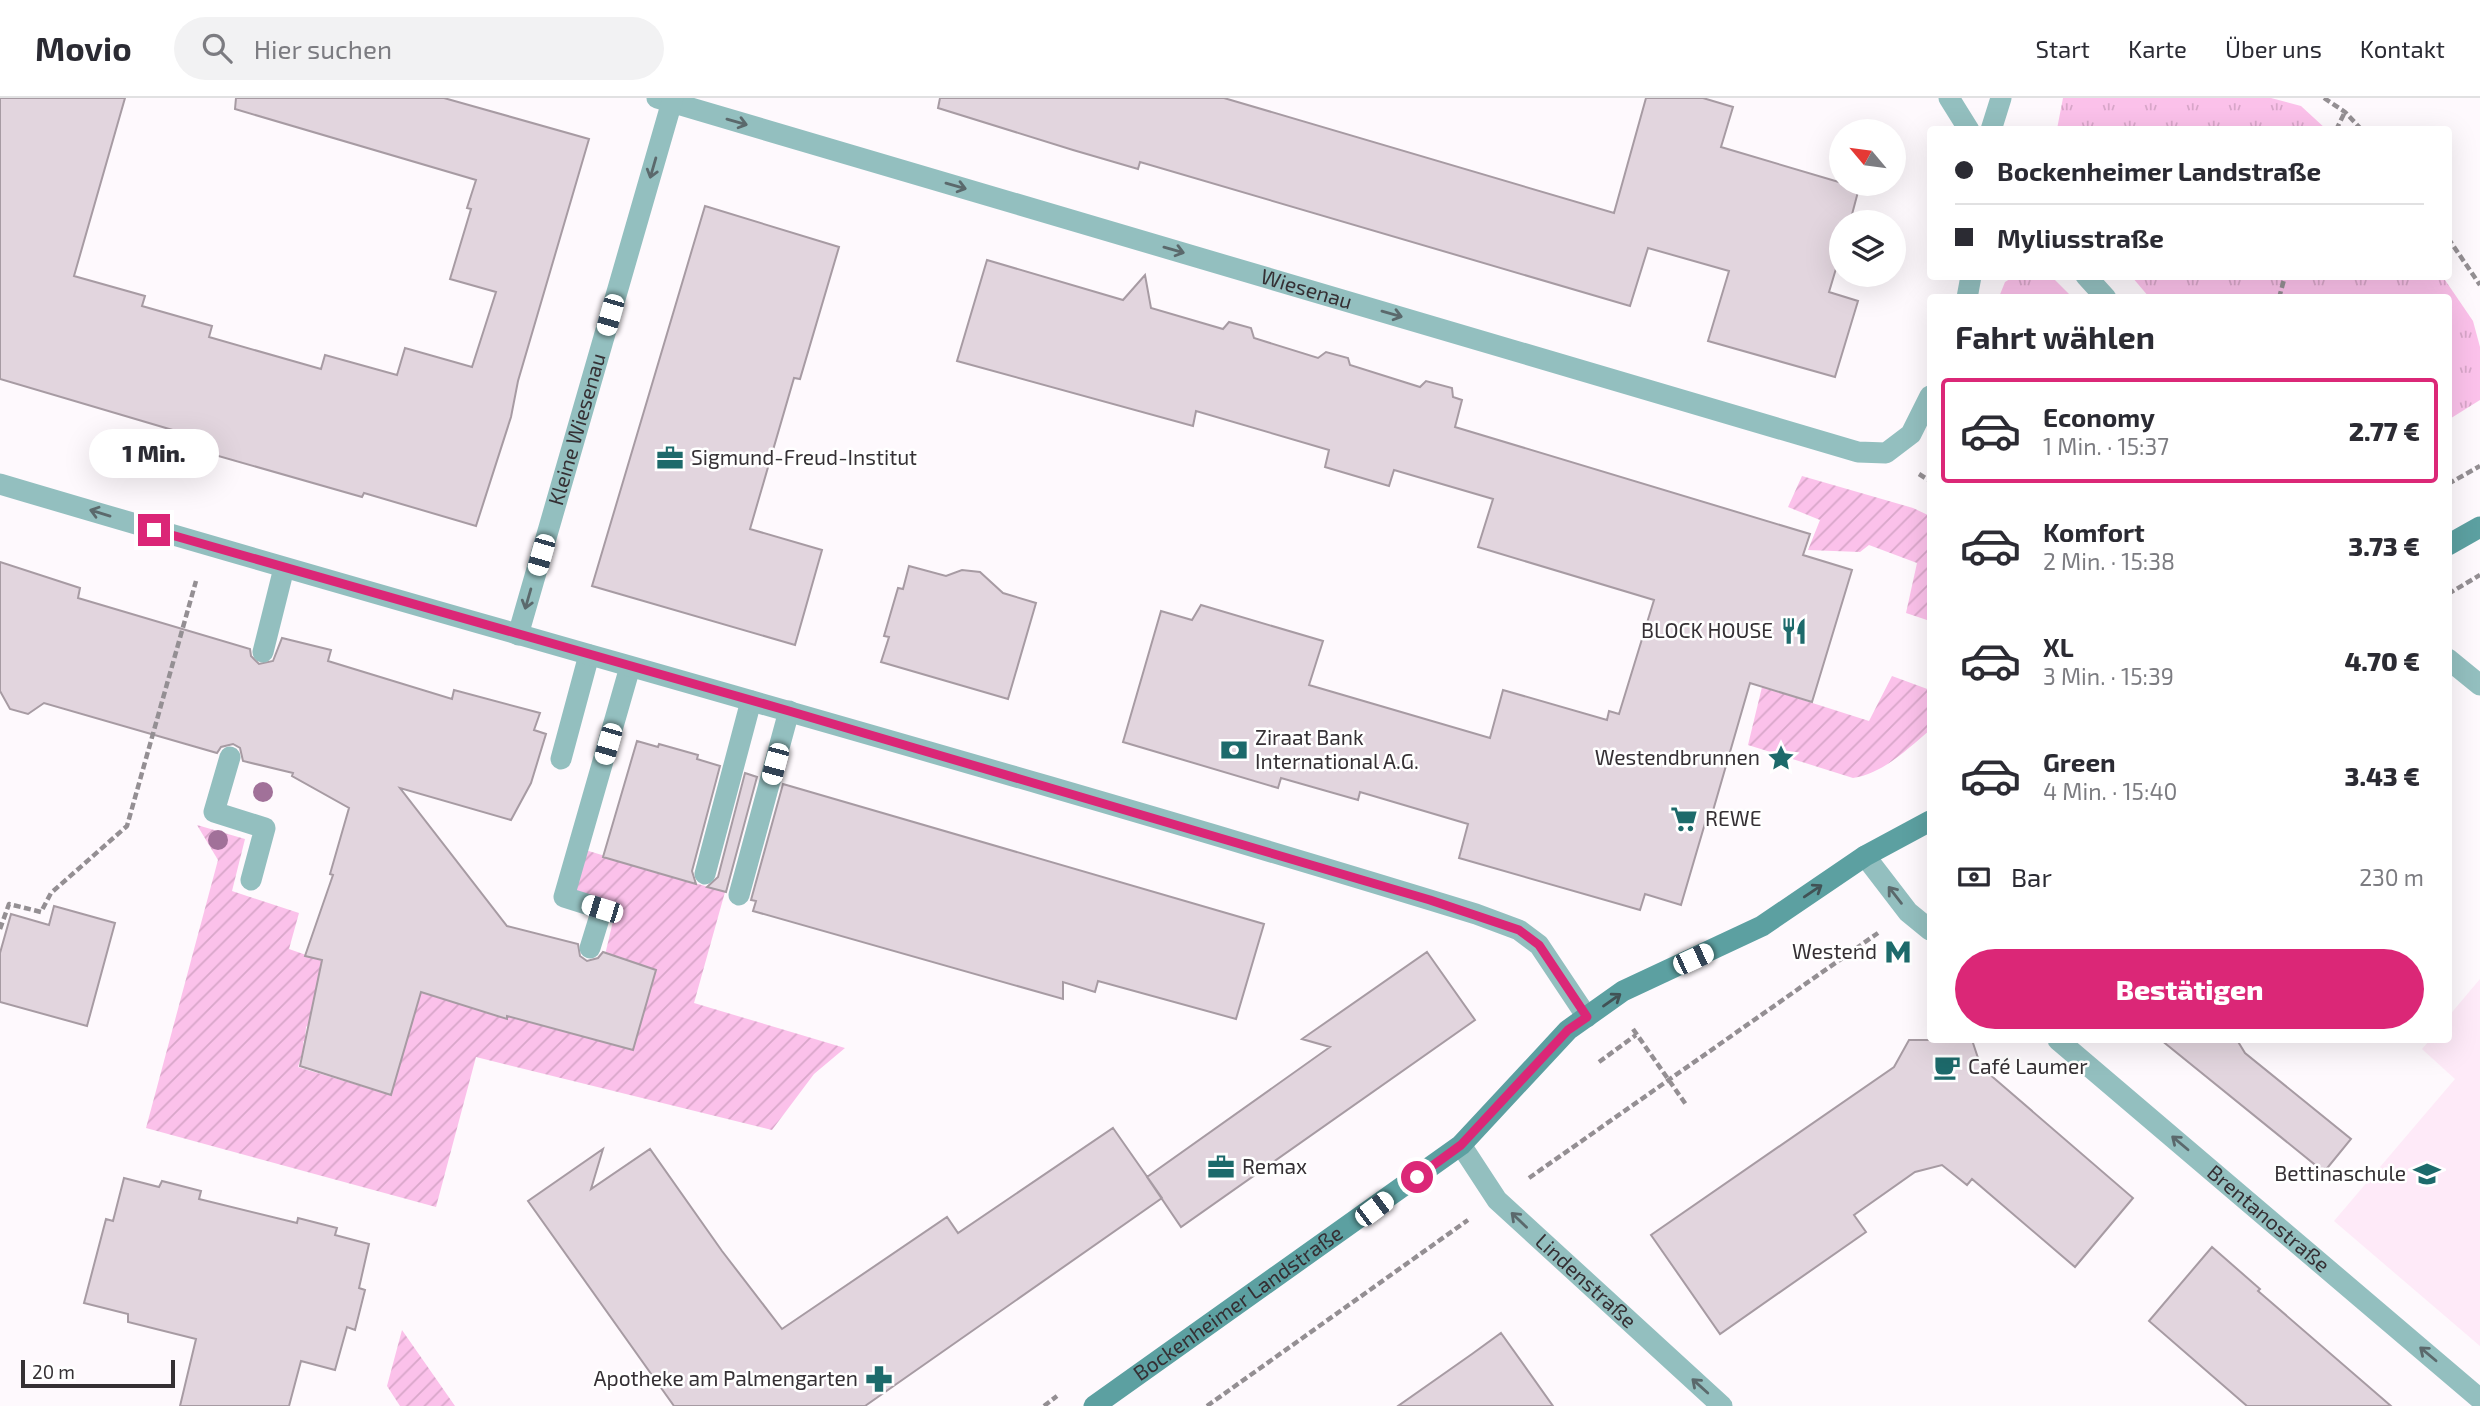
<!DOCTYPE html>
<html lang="de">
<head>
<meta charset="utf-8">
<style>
	:root { --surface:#fff; --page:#f2f2f3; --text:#2b2b33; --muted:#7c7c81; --line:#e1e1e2; --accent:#db2777 }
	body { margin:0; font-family:"Exo 2",sans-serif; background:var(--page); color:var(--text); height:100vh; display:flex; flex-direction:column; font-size:26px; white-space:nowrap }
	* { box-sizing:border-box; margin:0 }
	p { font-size:23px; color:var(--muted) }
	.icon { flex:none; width:38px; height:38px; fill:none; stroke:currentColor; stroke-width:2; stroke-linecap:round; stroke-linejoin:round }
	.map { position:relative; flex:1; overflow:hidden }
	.side { position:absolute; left:1927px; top:196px; width:525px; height:749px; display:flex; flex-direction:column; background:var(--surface); border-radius:7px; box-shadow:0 7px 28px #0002 }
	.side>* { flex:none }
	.banner { position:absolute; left:1927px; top:28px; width:525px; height:154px; border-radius:7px; box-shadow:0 7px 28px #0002; display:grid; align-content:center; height:154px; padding:0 28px; background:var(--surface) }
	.needle { width:46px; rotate:299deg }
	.fabs { position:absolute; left:1829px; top:21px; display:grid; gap:14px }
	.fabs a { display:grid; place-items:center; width:77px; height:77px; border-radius:50%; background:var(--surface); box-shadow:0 7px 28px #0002; font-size:35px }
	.scale { position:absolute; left:21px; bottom:18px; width:154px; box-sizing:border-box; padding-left:7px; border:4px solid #353034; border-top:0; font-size:19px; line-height:24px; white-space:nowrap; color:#353034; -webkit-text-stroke:5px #fff; paint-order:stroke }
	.end { position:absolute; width:32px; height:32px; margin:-16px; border:9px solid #db2777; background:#fff; box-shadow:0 0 0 4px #fff }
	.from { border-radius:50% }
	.bubble { position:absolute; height:49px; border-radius:24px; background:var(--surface); box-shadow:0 7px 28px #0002; font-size:23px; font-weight:800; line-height:49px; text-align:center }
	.car { position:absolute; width:21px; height:42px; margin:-21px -10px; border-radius:9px; box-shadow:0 0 5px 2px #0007; background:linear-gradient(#fff 24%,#345 0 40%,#fff 0 76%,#345 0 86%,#fff 0) }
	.banner b { display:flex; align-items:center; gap:24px; height:66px; font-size:26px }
	.banner b+b { border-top:2px solid var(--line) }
	.banner i { width:18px; height:18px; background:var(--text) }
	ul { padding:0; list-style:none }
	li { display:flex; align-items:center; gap:21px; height:105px; margin:0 14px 10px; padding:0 14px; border:4px solid transparent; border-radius:7px }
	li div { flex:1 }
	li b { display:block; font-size:26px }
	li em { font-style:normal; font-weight:800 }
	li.on { border-color:var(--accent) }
	li>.icon { width:63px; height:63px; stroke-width:1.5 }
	h2 { padding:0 28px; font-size:32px; line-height:84px }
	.pay { display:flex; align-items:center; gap:18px; height:77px; padding:0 28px; font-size:26px }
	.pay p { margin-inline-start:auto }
	.cta { display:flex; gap:14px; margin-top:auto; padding:14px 28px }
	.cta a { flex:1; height:80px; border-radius:42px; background:var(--accent); color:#fff; font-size:28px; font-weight:800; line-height:80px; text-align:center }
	header { display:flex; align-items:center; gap:42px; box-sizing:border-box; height:98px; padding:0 35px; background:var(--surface); border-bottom:2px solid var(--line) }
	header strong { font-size:33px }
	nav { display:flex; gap:38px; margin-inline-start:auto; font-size:24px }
	.search { width:490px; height:63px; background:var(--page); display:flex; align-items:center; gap:18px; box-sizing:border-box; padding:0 24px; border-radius:38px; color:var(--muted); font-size:26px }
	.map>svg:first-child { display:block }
</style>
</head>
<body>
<header>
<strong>Movio</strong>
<div class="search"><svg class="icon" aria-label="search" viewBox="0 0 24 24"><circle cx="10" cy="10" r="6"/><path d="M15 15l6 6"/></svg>Hier suchen</div>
<nav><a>Start</a><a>Karte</a><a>Über uns</a><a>Kontakt</a></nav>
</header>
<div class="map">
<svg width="2480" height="1308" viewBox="0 0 2480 1308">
	<defs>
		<pattern id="park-tufts" width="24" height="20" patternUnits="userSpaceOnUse" patternTransform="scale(1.75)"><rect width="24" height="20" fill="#fbc1ea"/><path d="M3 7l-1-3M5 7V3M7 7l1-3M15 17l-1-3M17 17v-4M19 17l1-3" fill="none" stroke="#d8a6c9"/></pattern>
		<pattern id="garden-furrows" width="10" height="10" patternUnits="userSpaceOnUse" patternTransform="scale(1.75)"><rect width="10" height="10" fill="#fbc1ea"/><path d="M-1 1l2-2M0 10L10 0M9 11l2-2" fill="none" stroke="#d8a6c9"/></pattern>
	</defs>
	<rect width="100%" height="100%" fill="#fef9fd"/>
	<path fill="#feeaf8" d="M 2480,881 L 2480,1248 L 2334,1123 L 2455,981 L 2422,951 L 2430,942 L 2448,942 L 2448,919 Z"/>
	<path fill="url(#park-tufts)" d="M 2063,0 L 2271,0 L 2301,8 L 2326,31 L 2057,31 Z
		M 2013,179 L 2052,179 L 2072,199 L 1999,199 L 2005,184 Z
		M 2132,179 L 2443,179 L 2473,223 L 2480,249 L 2480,302 L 2448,322 L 2448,200 L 2149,199 Z"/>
	<path fill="url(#garden-furrows)" d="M 1802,378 L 1913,410 L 1930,418 L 1930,523 L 1906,515 L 1917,465 L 1869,447 L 1860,454 L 1808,452 L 1820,422 L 1788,409 Z
		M 1892,578 L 1930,592 L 1930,632 C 1906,652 1884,675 1853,680 L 1748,647 L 1762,589 L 1869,623 Z
		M 197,727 L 245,741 L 232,793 L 299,815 L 289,851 L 326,864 L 313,906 L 310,925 L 306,929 L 305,944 L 303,943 L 304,949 L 298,969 L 301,970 L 391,997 L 421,894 L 506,921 L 508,915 L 551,930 L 632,952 L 656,872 L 605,857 L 617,806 L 572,793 L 582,751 L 725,794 L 694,905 L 845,950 L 814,976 L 772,1032 L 476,959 L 436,1109 L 146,1030 L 218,762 Z
		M 402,1232 L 455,1308 L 400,1308 L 387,1288 Z"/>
	<path fill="#e2d5de" stroke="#a79ba3" stroke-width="2" d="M 0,0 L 125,0 L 74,178 L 145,198 L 142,208 L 212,228 L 209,239 L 321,271 L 325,257 L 397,277 L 405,250 L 472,269 L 496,194 L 450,181 L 471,111 L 467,110 L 476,82 L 235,11 L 236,0 L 444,0 L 589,41 L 518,283 L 511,319 L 476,428 L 364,395 L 362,399 L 173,345 L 176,333 L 0,281 Z
		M 940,0 L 1224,0 L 1614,115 L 1646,0 L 1703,0 L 1733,9 L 1721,49 L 1859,90 L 1850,124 L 1841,124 L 1841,154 L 1829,194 L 1858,203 L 1835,279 L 1708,243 L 1729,173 L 1648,150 L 1630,208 L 1140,64 L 1138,71 L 1073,52 L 938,10 Z
		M 705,108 L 839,149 L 800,281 L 794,280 L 750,431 L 822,452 L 795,547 L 592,488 Z
		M 987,162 L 1123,202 L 1145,177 L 1151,210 L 1223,231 L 1229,224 L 1251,230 L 1254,240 L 1318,260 L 1326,254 L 1348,260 L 1350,267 L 1420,289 L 1426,283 L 1452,290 L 1453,299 L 1462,302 L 1455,329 L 1810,436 L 1803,457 L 1852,472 L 1812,604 L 1750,585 L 1710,723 L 1706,722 L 1681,807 L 1645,796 L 1640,812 L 1459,760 L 1468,726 L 1360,694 L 1358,702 L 1281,680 L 1278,690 L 1123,644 L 1161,513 L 1192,522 L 1201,507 L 1323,543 L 1309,587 L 1490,640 L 1503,592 L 1607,622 L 1609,613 L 1619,616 L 1654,502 L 1478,449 L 1493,401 L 1394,372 L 1389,388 L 1325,369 L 1329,352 L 1196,313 L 1193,328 L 957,263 Z
		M 0,464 L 80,490 L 78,500 L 250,551 L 251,558 L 259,566 L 273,563 L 282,540 L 331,552 L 328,563 L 452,601 L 454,592 L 540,615 L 534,632 L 546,636 L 531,685 L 511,722 L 400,690 L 507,828 L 578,846 L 580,858 L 587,863 L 598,860 L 603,854 L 656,872 L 633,952 L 507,918 L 507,921 L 421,894 L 391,997 L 300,968 L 322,862 L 305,858 L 333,777 L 330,776 L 349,710 L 292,678 L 293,675 L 243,663 L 240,650 L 233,646 L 221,649 L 217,655 L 44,605 L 28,616 L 10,611 L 0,593 Z
		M 909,468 L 946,478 L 962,472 L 980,474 L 1003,495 L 1036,505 L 1008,601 L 881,564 L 889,539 L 884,538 L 898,490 L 903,491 Z
		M 637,643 L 658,649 L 659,646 L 698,657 L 697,661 L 720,668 L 692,773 L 696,786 L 603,759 Z
		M 745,675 L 757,679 L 726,794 L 707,789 L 718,779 Z
		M 783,686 L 1264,826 L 1236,921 L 1098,883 L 1095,894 L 1063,884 L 1063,901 L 753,813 L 756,803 L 751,802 Z
		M 54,808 L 115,825 L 87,928 L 0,904 L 0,855 L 11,816 L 49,827 Z
		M 1427,854 L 1475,922 L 1181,1129 L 1147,1079 L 1330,949 L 1302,941 Z
		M 1909,942 L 1972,942 L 1981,969 L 2133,1100 L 2075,1169 L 1972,1081 L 1967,1087 L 1942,1067 L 1915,1074 L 1854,1117 L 1866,1134 L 1720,1236 L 1651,1137 L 1894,969 Z
		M 2161,942 L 2237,942 L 2245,955 L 2351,1041 L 2324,1074 Z
		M 1113,1030 L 1162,1100 L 865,1308 L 674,1308 L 528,1103 L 603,1051 L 591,1091 L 650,1051 L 722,1153 L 782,1231 L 947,1119 L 958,1135 Z
		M 124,1080 L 159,1089 L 162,1083 L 201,1093 L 199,1101 L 297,1125 L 298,1120 L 337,1130 L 335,1137 L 369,1146 L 359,1190 L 365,1192 L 355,1232 L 347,1229 L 335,1272 L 301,1263 L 289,1308 L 180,1308 L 196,1241 L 128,1224 L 128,1216 L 84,1205 L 106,1121 L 113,1123 Z
		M 2212,1149 L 2260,1191 L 2258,1193 L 2391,1308 L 2247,1308 L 2149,1223 Z
		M 1501,1235 L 1553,1308 L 1398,1308 L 1472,1256 Z"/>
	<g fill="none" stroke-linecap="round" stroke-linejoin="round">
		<path stroke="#948f93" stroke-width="4.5" stroke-dasharray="7 3.5" stroke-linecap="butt" d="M 2324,0 L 2345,14 L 2362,32
			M 2336,32 L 2345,14
			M 2448,140 L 2480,187
			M 2279,200 L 2285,178
			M 1919,376 L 1930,383
			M 2448,386 L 2480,368
			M 2448,496 L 2480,477
			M 0,831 L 9,806 L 41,814 L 51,795 L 127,728 L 196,483
			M 1633,931 L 1687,1008
			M 1599,964 L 1636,937
			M 1529,1080 L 1878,835
			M 1044,1308 L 1057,1298
			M 1207,1308 L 1468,1122"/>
		<path stroke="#93bfbf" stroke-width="21" d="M 263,554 L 284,470
			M 230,659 L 214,714 L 265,730 L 251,782
			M 561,661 L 589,557
			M 705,776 L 751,603
			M 739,797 L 789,613
			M 590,850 L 602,811 L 564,799 L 630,569"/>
		<g stroke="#93bfbf" stroke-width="21">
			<path id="s1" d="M 657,0 L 1858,354 L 1886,355 L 1911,336 L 1930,298"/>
			<path d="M 1949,0 L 1969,32"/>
			<path d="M 1991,32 L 2001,0"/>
			<path d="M 2086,178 L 2106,200"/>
			<path d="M 1967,200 L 1971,178"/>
			<path d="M 0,386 C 491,532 986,665 1476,816 L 1519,832 L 1539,847 L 1587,919"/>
			<path id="s2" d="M 518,537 L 673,0"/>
			<path d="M 2448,561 L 2480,587"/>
			<path d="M 1865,758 L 1908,814 L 1930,832"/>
			<path id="s3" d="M 2058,942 L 2480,1301"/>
			<path id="s4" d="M 1461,1047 L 1497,1102 L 1722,1308"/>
		</g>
		<g stroke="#5ca0a1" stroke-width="21">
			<path d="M 2448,447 L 2480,429"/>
			<path id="s5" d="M 1094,1308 L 1461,1047 L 1568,932 L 1623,893 L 1762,828 L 1865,758 L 1930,723"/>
		</g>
	</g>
	<g fill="#a17199">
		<circle cx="263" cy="694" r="10"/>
		<circle cx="218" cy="742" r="10"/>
	</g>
	<defs><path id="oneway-shaft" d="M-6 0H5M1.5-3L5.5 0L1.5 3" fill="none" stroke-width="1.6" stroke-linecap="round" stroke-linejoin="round" transform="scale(1.75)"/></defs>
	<g stroke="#5b696c">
		<use href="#oneway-shaft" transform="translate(737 24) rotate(16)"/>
		<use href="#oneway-shaft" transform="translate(653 70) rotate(106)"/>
		<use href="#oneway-shaft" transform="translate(956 88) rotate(16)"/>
		<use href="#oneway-shaft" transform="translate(1174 152) rotate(16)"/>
		<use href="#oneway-shaft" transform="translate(1392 216) rotate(16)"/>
		<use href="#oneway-shaft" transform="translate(100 415) rotate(-163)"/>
		<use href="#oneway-shaft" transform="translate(528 501) rotate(106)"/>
		<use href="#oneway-shaft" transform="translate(1895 797) rotate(-128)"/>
		<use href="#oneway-shaft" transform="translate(2180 1045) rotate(-140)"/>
		<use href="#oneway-shaft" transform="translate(1519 1122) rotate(-136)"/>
		<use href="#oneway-shaft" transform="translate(2428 1256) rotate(-140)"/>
		<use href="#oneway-shaft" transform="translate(1700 1288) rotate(-138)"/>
	</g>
	<g stroke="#415255">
		<use href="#oneway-shaft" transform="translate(1813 793) rotate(-34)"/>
		<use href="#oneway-shaft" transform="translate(1612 902) rotate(-35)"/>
	</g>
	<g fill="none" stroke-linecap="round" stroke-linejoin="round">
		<path stroke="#db2777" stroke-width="9" d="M 154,432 L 789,613 L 1430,802 L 1519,832 L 1539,847 L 1587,919 L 1568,932 L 1461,1047 L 1417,1079"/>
	</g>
	<defs>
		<symbol id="office-bare" viewBox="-9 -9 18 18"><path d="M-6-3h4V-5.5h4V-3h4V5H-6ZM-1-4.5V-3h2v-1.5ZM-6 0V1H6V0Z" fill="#1d6a6b" stroke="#fff" stroke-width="2.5" paint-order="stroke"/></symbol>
		<symbol id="restaurant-bare" viewBox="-9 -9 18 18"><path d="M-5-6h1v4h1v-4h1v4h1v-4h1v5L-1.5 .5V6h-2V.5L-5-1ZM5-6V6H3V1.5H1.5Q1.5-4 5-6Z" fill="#1d6a6b" stroke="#fff" stroke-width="2.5" paint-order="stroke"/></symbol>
		<symbol id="bank-bare" viewBox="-9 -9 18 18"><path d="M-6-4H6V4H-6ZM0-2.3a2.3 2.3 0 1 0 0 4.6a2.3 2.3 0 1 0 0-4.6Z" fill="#1d6a6b" stroke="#fff" stroke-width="2.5" paint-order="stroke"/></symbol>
		<symbol id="sight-bare" viewBox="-9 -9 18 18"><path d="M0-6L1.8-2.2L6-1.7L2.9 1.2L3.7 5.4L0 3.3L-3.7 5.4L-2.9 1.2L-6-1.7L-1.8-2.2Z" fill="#1d6a6b" stroke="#fff" stroke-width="2.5" paint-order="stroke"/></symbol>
		<symbol id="supermarket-bare" viewBox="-9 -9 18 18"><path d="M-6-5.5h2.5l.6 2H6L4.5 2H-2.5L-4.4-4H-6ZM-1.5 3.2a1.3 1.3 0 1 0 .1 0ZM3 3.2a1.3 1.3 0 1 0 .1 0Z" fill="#1d6a6b" stroke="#fff" stroke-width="2.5" paint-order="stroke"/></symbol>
		<symbol id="metro-bare" viewBox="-9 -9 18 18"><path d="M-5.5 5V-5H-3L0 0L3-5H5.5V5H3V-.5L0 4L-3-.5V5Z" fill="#1d6a6b" stroke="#fff" stroke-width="2.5" paint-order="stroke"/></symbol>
		<symbol id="cafe-bare" viewBox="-9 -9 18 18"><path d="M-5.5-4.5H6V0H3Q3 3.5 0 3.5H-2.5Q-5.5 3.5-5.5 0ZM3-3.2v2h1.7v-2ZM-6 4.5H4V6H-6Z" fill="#1d6a6b" stroke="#fff" stroke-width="2.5" paint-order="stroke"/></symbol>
		<symbol id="school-bare" viewBox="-9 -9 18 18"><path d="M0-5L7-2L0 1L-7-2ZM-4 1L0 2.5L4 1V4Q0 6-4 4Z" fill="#1d6a6b" stroke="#fff" stroke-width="2.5" paint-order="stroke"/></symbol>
		<symbol id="pharmacy-bare" viewBox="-9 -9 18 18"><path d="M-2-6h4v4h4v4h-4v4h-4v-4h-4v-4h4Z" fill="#1d6a6b" stroke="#fff" stroke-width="2.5" paint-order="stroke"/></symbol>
	</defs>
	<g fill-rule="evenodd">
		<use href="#office-bare" x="651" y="341" width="38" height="38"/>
		<use href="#restaurant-bare" x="1775" y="514" width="38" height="38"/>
		<use href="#bank-bare" x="1215" y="633" width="38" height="38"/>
		<use href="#sight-bare" x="1762" y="641" width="38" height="38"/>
		<use href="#supermarket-bare" x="1665" y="702" width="38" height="38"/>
		<use href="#metro-bare" x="1879" y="835" width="38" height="38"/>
		<use href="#cafe-bare" x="1928" y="950" width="38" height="38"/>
		<use href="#office-bare" x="1202" y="1050" width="38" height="38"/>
		<use href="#school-bare" x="2408" y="1057" width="38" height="38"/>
		<use href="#pharmacy-bare" x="860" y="1262" width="38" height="38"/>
	</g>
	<g text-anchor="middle" stroke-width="5" stroke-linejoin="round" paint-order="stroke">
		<g font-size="21" fill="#353034" stroke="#fff">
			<text dy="7" stroke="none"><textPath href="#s1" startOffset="677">Wiesenau</textPath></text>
			<text dy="7" stroke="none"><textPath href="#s2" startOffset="214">Kleine Wiesenau</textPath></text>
			<text dy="7" stroke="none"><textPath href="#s3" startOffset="276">Brentanostraße</textPath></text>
			<text dy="7" stroke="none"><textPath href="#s4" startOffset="186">Lindenstraße</textPath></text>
			<text dy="7" stroke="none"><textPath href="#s5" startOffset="177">Bockenheimer Landstraße</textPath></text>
		</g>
		<g font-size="21" fill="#353034" stroke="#fff" text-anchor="start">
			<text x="691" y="367">Sigmund-Freud-Institut</text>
			<text x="1773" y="540" text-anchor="end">BLOCK HOUSE</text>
			<text x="1255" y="647">Ziraat Bank<tspan x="1255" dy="24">International A.G.</tspan></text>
			<text x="1760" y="667" text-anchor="end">Westendbrunnen</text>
			<text x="1705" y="728">REWE</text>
			<text x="1877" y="861" text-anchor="end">Westend</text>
			<text x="1968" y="976">Café Laumer</text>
			<text x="1242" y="1076">Remax</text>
			<text x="2406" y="1083" text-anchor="end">Bettinaschule</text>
			<text x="858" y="1288" text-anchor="end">Apotheke am Palmengarten</text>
		</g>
	</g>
</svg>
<div class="fabs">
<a><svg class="needle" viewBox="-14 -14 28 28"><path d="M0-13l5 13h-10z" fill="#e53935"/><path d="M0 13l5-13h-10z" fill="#7c7c81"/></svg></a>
<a><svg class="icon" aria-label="layers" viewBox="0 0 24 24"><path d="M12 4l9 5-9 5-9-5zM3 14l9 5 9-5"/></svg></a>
</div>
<div class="scale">20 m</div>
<i class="end from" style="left:1417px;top:1079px"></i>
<i class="end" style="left:154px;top:432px"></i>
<div class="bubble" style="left:89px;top:331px;width:130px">1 Min.</div>
<i class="car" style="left:610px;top:217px;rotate:196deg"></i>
<i class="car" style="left:541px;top:457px;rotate:196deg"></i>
<i class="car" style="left:608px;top:646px;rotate:196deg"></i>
<i class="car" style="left:775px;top:666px;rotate:195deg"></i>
<i class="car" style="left:602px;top:811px;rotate:287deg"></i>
<i class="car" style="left:1693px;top:861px;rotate:65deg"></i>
<i class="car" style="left:1374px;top:1111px;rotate:53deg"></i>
<div class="banner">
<b><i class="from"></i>Bockenheimer Landstraße</b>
<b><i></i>Myliusstraße</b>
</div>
<section class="side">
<h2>Fahrt wählen</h2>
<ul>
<li class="on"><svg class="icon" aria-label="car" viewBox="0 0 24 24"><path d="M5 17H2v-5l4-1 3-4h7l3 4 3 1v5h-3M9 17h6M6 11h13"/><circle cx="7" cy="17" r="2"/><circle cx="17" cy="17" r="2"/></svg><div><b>Economy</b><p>1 Min. · 15:37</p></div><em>2.77 €</em></li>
<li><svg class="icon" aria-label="car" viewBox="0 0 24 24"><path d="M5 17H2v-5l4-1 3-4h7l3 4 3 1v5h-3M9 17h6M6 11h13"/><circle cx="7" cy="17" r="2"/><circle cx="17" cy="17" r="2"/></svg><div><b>Komfort</b><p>2 Min. · 15:38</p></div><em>3.73 €</em></li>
<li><svg class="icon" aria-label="car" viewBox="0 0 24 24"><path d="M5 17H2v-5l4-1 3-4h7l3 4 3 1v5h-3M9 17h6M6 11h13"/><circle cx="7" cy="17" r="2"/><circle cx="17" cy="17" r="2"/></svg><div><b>XL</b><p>3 Min. · 15:39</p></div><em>4.70 €</em></li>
<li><svg class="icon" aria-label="car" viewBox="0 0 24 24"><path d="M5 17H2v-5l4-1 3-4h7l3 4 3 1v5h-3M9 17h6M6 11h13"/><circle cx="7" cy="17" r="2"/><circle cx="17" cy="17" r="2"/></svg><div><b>Green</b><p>4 Min. · 15:40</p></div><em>3.43 €</em></li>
</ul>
<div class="pay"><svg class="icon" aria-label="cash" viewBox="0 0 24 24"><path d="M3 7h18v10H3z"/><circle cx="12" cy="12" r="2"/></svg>Bar<p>230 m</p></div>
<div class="cta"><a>Bestätigen</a></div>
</section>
</div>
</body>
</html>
